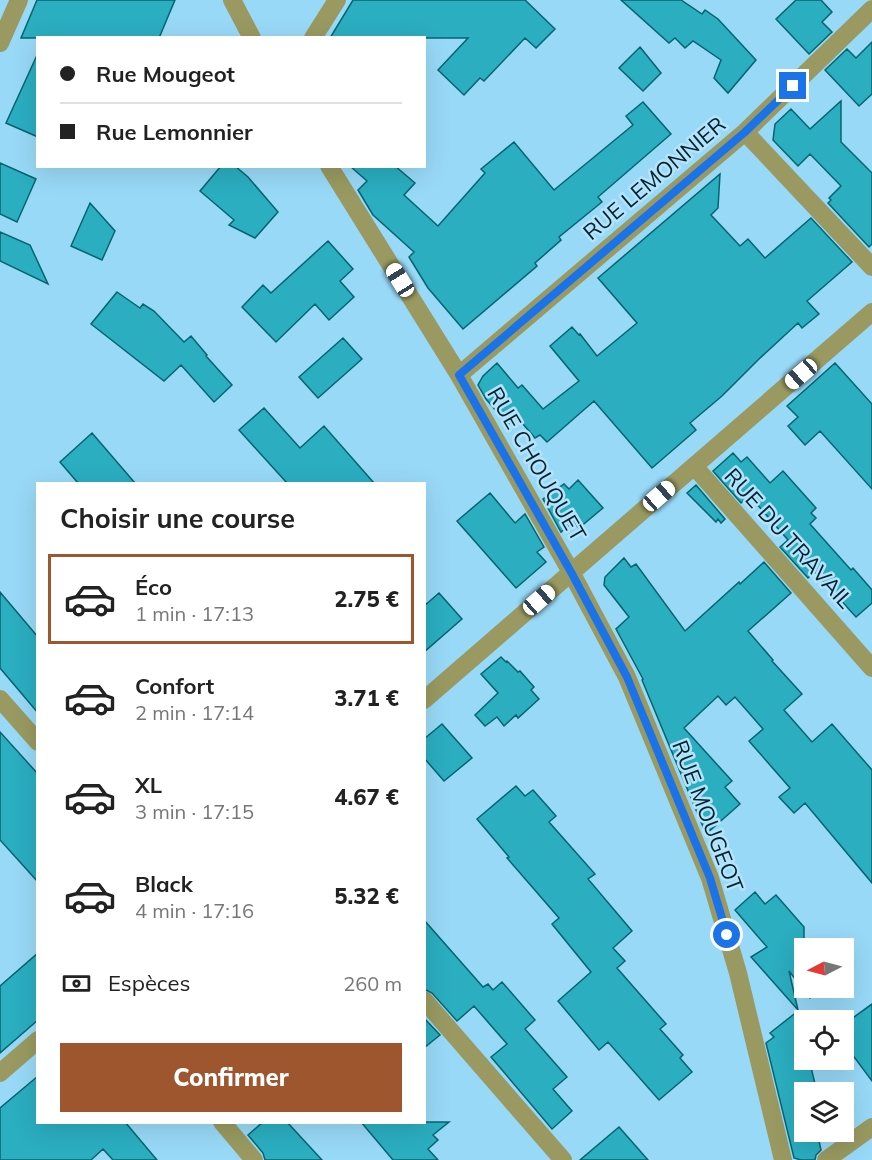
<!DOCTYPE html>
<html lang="fr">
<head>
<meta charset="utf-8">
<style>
	:root { --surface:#fff; --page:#f2f2f2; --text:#222; --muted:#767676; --line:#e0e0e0; --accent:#9d562e }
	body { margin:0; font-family:Mulish,sans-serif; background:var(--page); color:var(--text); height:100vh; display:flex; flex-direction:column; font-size:22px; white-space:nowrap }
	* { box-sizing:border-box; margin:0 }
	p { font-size:20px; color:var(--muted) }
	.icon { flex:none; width:33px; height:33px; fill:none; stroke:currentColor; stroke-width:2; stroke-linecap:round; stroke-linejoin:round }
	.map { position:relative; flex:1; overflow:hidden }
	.drawer { position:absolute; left:36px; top:482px; width:390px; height:642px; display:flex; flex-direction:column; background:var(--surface); border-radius:0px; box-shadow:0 6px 24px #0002 }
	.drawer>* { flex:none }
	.top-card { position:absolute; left:36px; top:36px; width:390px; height:132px; border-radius:0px; box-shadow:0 6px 24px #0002; display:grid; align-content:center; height:132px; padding:0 24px; background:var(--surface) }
	.needle { width:39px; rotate:264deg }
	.buttons { position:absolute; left:794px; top:938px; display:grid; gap:12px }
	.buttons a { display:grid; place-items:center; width:60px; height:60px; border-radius:0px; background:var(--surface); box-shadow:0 6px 24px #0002; font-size:30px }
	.end { position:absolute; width:27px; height:27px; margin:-14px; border:8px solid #1a73e8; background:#fff; box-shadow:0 0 0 3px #fff }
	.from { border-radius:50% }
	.car { position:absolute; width:18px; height:36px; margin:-18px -9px; border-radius:8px; box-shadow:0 0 4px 2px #0007; background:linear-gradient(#fff 24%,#345 0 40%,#fff 0 76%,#345 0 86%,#fff 0) }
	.top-card b { display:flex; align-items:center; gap:21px; height:57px; font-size:22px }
	.top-card b+b { border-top:2px solid var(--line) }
	.top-card i { width:15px; height:15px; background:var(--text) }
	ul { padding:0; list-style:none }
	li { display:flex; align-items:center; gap:18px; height:90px; margin:0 12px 9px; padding:0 12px; border:3px solid transparent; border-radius:0px }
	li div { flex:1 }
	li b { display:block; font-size:22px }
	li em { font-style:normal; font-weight:800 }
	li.selected { border-color:var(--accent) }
	li>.icon { width:54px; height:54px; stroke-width:1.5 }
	h2 { padding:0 24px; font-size:27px; line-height:72px }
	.pay { display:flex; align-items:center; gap:15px; height:66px; padding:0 24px; font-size:22px }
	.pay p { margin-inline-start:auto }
	.action { display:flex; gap:12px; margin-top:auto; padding:12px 24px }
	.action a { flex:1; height:69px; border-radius:0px; background:var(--accent); color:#fff; font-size:24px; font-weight:800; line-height:69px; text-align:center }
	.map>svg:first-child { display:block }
</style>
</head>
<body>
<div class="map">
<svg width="872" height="1160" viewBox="0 0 872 1160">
	<rect width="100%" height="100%" fill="#98d9f7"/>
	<path fill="#2aaec0" stroke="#07646f" stroke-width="1.5" d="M 37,0 L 175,0 L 159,38 L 21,38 Z
		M 353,0 L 525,0 L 555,29 L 536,48 L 525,38 L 484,81 L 480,78 L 464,95 L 438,70 L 468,38 L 330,38 Z
		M 621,0 L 681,0 L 702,14 L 705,10 L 718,19 L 756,60 L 728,93 L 714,78 L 721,60 L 693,41 L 685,48 L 675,38 L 669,43 Z
		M 796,0 L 821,0 L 832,12 L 822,22 L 832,32 L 809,54 L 776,19 Z
		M 872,42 L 872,94 L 859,106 L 825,70 L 847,49 L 856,58 Z
		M 640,47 L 661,73 L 643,91 L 619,68 Z
		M 38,53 L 38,137 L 6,123 Z
		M 841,101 L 841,142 L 872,173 L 872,244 L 869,247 L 828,203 L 831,200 L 829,198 L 841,186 L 810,154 L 798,166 L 773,140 L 775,124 L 791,109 L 810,129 Z
		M 643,102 L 671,134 L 598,197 L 602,202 L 559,237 L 561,240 L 535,263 L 537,266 L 463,329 L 428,288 L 409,257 L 414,252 L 373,215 L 358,190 L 367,181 L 350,166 L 395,166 L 415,183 L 404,195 L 438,226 L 485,173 L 481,169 L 514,142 L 554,190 L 633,125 L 626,116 Z
		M 0,163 L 36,179 L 17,222 L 0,214 Z
		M 221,166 L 235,166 L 248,177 L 278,212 L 255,238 L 229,225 L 234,220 L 200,191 Z
		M 720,174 L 718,208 L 711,215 L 740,246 L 748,239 L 765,258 L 811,218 L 852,262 L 807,301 L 819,314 L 802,328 L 798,323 L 759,359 L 722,396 L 690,423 L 696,430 L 652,468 L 594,401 L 547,442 L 540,435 L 535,438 L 517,417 L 508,425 L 486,399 L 478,385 L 483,376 L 497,363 L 518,388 L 522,385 L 543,409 L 579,381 L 550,346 L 572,327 L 579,335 L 580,334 L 597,356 L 637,323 L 598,278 Z
		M 90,203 L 115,231 L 102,260 L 71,246 Z
		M 0,232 L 30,245 L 48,284 L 0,261 Z
		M 328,241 L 353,269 L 340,281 L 354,297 L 329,320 L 315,304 L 276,342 L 242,307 L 263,285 L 271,293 Z
		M 117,292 L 140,308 L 143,304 L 154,311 L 184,342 L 191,336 L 207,355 L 206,356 L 232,385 L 214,402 L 181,365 L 164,381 L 91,324 Z
		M 343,338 L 362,359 L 318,398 L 299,377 Z
		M 835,363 L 872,404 L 872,489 L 820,431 L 805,445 L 788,426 L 798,417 L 787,406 Z
		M 264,408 L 300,448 L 324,426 L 374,483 L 287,483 L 239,430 Z
		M 92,433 L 135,483 L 78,483 L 60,462 Z
		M 733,453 L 741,462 L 747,457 L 770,483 L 783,471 L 816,508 L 811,513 L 816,518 L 810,524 L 851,570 L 853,568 L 872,590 L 872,603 L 856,617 L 815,572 L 808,578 L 780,547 L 788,540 L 749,495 L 741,503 L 713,471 Z
		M 578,480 L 603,508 L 579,528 L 573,522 L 561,532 L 543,499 L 564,484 L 569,489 Z
		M 696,485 L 725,519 L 721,523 L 718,519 L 716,522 L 687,493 Z
		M 490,493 L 515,523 L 525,514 L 544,547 L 537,552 L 546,562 L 516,588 L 457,521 Z
		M 624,558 L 631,567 L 636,564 L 685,631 L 739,582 L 740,584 L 764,562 L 791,593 L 748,631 L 773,660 L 772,661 L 802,694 L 784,710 L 812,742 L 832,724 L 872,770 L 872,883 L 805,803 L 794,813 L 779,797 L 790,788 L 749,741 L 763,729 L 735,697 L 726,705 L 718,696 L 684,728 L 732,781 L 725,787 L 740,804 L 706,834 L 642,680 L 643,679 L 616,629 L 629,617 L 604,585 L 605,577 Z
		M 0,592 L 38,637 L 38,713 L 0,668 Z
		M 439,593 L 462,619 L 424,652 L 424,606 Z
		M 501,657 L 506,662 L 507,661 L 518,672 L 520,671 L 534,687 L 531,690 L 539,699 L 518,718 L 516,715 L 504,726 L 497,717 L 485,726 L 475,715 L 498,693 L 481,674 Z
		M 442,724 L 472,758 L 444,781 L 424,758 L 424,739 Z
		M 0,732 L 38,774 L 38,882 L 0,840 Z
		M 516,786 L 525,796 L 533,790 L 556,816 L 549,822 L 595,874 L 588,879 L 632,931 L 613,948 L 625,961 L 617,968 L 666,1024 L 660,1029 L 683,1055 L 680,1058 L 692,1072 L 659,1100 L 608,1042 L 599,1050 L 558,1001 L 591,972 L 552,924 L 559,918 L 507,858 L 509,857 L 477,819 Z
		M 755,892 L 765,904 L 776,895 L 804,927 L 804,946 L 806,948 L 804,948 L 804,987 L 823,987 L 810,998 L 789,971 L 798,1010 L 751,957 L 767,947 L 735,910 Z
		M 424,920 L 483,987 L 488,984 L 493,990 L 502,982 L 535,1020 L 525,1029 L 567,1077 L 553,1089 L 572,1111 L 552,1129 L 491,1057 L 507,1044 L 474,1006 L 457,1021 L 432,993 L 424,989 Z
		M 38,953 L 38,1020 L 0,1053 L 0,986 Z
		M 872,1004 L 872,1081 L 843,1042 L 843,1025 Z
		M 798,1011 L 804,1036 L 804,1059 L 809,1059 L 817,1092 L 804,1092 L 804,1131 L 817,1131 L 821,1150 L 816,1155 L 815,1160 L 801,1160 L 794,1158 L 766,1043 L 774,1037 L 770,1033 Z
		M 424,1018 L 440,1035 L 424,1048 Z
		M 38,1076 L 38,1122 L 125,1122 L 157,1160 L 113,1160 L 103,1149 L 91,1160 L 0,1160 L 0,1108 Z
		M 263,1122 L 287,1122 L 322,1160 L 265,1160 L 263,1153 L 248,1135 Z
		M 361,1122 L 449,1122 L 433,1135 L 438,1140 L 428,1149 L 438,1160 L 393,1160 Z
		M 619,1127 L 648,1160 L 580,1160 Z"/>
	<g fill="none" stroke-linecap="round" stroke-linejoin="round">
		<path stroke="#999961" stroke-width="18" d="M 232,0 L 252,38
			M 313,38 L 337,0
			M 0,43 L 19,0
			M 745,132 L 872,267
			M 329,166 L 459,375 L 571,572 L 627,677 L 710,878 L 738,973 L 783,1160
			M 459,375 L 745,132 L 872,9
			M 694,466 L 872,668
			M 0,699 L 38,742
			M 424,700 L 872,312
			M 424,1000 L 563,1160
			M 0,1073 L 38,1040
			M 222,1122 L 254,1160
			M 826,1160 L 872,1127"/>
	</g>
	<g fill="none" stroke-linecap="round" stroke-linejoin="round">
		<path stroke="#1a73e8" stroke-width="8" d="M 727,935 L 710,878 L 627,677 L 571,572 L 459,375 L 745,132 L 793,86"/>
	</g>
	<g text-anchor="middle" stroke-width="5" stroke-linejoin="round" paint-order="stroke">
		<g font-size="22" fill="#002331" stroke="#b4e3fa">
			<text transform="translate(654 178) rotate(-40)" y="8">RUE LEMONNIER</text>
			<text transform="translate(537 464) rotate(60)" y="8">RUE CHOUQUET</text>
			<text transform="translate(789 538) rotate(48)" y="8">RUE DU TRAVAIL</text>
			<text transform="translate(708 816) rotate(69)" y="8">RUE MOUGEOT</text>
		</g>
	</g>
</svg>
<div class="buttons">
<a><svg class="needle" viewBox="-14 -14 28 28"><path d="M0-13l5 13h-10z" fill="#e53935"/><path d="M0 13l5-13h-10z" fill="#767676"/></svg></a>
<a><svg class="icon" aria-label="locate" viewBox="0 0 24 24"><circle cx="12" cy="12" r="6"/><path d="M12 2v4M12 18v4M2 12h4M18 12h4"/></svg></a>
<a><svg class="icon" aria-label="layers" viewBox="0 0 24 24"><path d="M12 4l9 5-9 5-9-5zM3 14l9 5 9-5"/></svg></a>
</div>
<i class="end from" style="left:727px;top:935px"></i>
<i class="end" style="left:793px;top:86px"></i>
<i class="car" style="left:400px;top:280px;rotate:328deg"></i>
<i class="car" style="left:801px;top:374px;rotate:229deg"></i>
<i class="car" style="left:659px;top:496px;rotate:49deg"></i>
<i class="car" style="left:539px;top:600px;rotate:49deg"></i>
<div class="top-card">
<b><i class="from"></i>Rue Mougeot</b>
<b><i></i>Rue Lemonnier</b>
</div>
<section class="drawer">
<h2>Choisir une course</h2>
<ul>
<li class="selected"><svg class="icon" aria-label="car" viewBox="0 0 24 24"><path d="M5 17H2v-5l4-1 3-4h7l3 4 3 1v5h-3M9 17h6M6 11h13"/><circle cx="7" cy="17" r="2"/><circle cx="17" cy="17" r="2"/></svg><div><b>Éco</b><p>1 min · 17:13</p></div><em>2.75 €</em></li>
<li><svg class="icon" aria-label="car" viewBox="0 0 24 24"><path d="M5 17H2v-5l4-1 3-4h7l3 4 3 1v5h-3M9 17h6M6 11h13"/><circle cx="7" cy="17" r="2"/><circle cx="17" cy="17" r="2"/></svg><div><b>Confort</b><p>2 min · 17:14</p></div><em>3.71 €</em></li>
<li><svg class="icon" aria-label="car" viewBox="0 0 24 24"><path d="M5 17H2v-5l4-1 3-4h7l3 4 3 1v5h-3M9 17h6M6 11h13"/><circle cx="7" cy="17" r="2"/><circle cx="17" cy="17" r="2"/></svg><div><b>XL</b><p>3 min · 17:15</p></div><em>4.67 €</em></li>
<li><svg class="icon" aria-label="car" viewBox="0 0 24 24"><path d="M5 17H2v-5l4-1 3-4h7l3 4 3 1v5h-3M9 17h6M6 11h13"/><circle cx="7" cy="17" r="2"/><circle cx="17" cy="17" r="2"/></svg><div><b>Black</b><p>4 min · 17:16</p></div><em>5.32 €</em></li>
</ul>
<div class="pay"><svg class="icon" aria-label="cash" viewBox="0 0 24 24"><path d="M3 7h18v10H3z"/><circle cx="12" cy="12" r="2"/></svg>Espèces<p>260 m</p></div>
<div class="action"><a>Confirmer</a></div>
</section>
</div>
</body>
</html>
